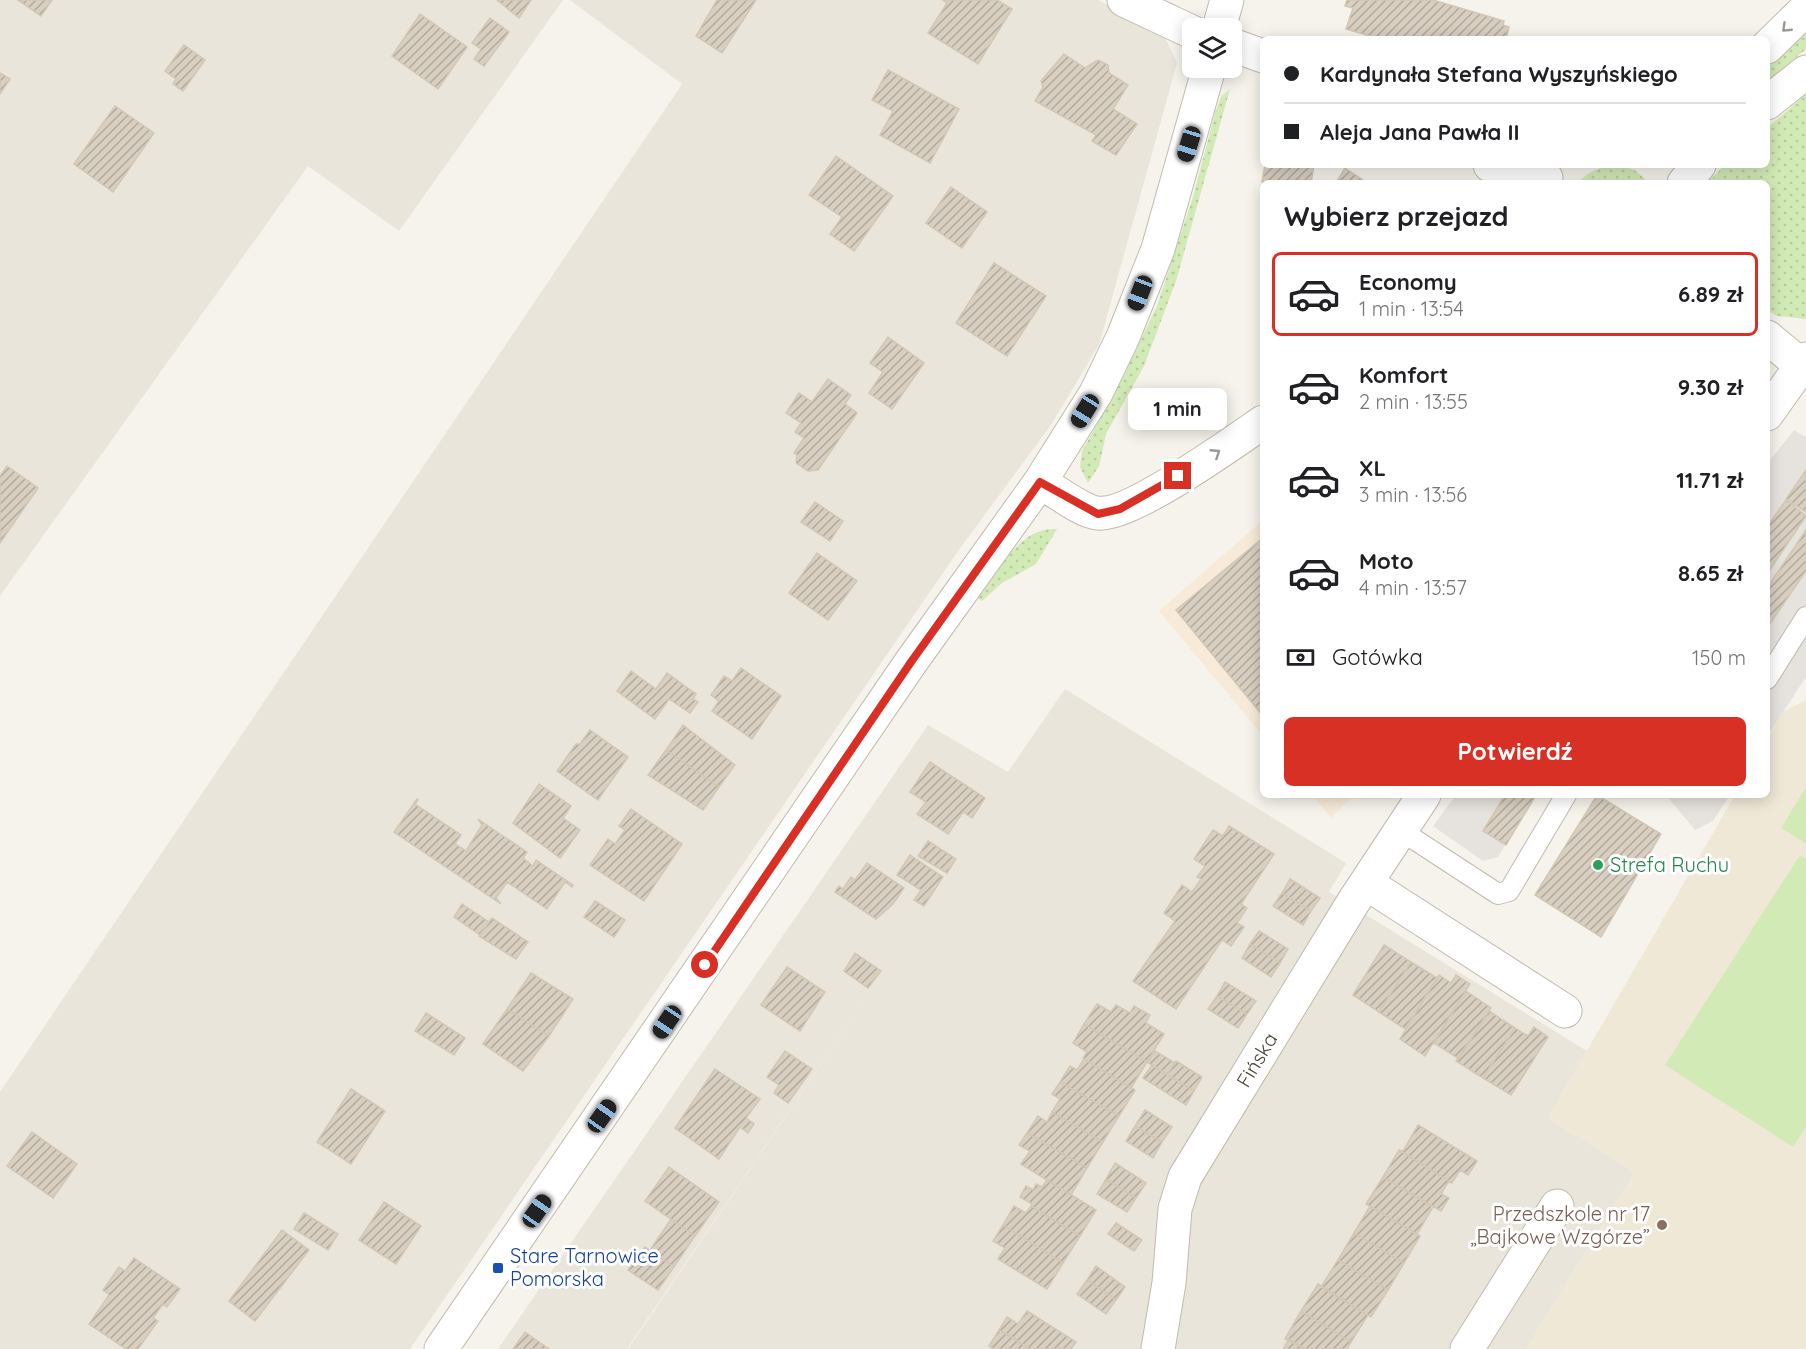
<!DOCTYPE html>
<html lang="pl">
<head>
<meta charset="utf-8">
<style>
	:root { --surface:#fff; --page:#f6f6f6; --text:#202124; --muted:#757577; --line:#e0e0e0; --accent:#d93025 }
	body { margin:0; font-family:Quicksand,sans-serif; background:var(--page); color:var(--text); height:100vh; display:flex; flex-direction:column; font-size:22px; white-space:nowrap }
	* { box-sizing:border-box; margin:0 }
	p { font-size:20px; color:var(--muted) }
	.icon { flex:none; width:33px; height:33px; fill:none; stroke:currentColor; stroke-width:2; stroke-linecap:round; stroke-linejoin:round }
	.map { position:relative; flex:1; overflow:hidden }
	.sheet { position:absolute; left:1260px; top:180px; width:510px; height:618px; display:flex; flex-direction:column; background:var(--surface); border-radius:9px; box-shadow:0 3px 15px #0003 }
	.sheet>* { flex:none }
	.guide { position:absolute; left:1260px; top:36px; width:510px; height:132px; border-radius:9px; box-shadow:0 3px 15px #0003; display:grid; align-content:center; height:132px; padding:0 24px; background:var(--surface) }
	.tools { position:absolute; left:1182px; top:18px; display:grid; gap:12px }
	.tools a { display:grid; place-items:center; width:60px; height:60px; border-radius:9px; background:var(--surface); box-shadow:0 3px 15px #0003; font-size:30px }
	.end { position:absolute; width:27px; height:27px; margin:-14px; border:8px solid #d93025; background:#fff; box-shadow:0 0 0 3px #fff }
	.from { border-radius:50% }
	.bubble { position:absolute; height:42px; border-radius:9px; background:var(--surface); box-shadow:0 3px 15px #0003; font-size:20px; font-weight:700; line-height:42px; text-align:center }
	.car { position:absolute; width:18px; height:36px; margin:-18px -9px; border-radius:8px; box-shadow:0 0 4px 2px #0007; background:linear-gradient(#222 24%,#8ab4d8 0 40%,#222 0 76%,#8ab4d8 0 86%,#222 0) }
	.guide b { display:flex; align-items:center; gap:21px; height:57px; font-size:22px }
	.guide b+b { border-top:2px solid var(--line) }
	.guide i { width:15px; height:15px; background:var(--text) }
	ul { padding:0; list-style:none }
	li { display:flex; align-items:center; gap:18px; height:84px; margin:0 12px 9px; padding:0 12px; border:3px solid transparent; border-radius:9px }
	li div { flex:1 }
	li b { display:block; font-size:22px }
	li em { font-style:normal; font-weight:700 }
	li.selected { border-color:var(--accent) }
	li>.icon { width:54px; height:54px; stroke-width:1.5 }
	h2 { padding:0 24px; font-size:27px; line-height:72px }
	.pay { display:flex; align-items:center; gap:15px; height:66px; padding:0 24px; font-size:22px }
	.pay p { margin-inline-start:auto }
	.cta { display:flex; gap:12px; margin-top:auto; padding:12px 24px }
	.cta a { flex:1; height:69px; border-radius:9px; background:var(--accent); color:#fff; font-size:24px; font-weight:700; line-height:69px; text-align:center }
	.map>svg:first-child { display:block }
</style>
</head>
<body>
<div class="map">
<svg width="1806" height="1349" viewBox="0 0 1806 1349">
	<defs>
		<pattern id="grass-dots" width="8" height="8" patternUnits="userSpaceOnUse" patternTransform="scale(1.5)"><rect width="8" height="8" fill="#d2eab5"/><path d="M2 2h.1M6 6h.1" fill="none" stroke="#b6ca9c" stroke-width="1.8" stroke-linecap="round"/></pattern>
		<pattern id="building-hatch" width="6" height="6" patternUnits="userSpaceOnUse" patternTransform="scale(1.5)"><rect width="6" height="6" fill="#d8cfc1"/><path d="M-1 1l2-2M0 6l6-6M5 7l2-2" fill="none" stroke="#b1aa9e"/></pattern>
	</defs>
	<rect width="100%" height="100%" fill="#f6f3ec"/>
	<path fill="#eae5da" d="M 0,0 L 563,0 L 399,231 L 308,166 L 0,596 Z
		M 570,0 L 1098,0 L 1164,35 L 1177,63 L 1099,345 L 1051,425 L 958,551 L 410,1349 L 0,1349 L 0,1092 L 682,84 Z
		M 1065,689 L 1346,863 L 1329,892 L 1587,1051 L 1548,1118 L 1635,1172 L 1526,1349 L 628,1349 L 875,985 L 627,1349 L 498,1349 L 928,725 L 1008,772 Z"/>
	<path fill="#f7ead8" d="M 1263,520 L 1263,736 L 1159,611 Z
		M 1312,795 L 1355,795 L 1331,818 Z"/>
	<path fill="#e6e2dd" d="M 1794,430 L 1806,437 L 1806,677 L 1767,737 L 1767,464 Z
		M 1456,795 L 1536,795 L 1498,857 L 1483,861 L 1433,826 Z
		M 1666,795 L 1730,795 L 1713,821 L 1695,830 Z"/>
	<path fill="#efe8d6" d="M 1806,700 L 1806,1349 L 1526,1349 L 1635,1172 L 1548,1118 L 1735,795 L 1767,795 L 1767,740 L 1783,712 Z"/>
	<path fill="url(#grass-dots)" d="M 1806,25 L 1806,49 L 1767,82 L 1767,64 Z
		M 1230,89 L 1176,281 L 1144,366 L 1106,434 L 1099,466 L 1088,483 L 1080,467 L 1082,451 L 1121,381 L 1157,306 L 1193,197 L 1215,113 L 1221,97 Z
		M 1806,94 L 1806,319 L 1777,316 L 1767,310 L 1767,183 L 1707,183 L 1725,165 L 1767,165 L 1767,128 Z
		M 1621,165 L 1636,171 L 1649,183 L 1578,183 C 1590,169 1603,166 1621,165 Z
		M 1057,529 L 1036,564 L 1002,583 L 982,601 L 978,598 C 1001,571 1017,527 1057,529 Z"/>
	<path fill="#d2eab5" d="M 1806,787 L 1806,844 L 1781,828 Z
		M 1800,855 L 1806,859 L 1806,1127 L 1793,1147 L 1665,1065 Z"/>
	<path fill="url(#building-hatch)" stroke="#d3c7b4" stroke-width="1.5" d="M 18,0 L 52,0 L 41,16 Z
		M 497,0 L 531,0 L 519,18 Z
		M 717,0 L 756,0 L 722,53 L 696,36 Z
		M 943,0 L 997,0 L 1012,9 L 978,64 L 928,33 L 947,3 Z
		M 1347,0 L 1433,0 L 1504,21 L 1503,25 L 1509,27 L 1506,39 L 1380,39 L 1346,29 L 1353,8 L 1345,6 Z
		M 420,14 L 467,47 L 438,89 L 392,56 Z
		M 490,18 L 509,32 L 484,66 L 474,59 L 481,49 L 472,43 Z
		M 184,45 L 205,60 L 183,91 L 173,84 L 176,79 L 165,71 Z
		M 1064,54 L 1085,68 L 1098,60 L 1108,65 L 1109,73 L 1128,85 L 1113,109 L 1137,124 L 1116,155 L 1092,141 L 1096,135 L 1035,101 L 1043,87 L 1041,81 Z
		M 888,70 L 959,109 L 930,163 L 880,135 L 893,111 L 872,100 Z
		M 0,73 L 10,79 L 0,94 Z
		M 115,106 L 154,133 L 113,192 L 74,164 Z
		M 836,156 L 893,196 L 854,251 L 830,234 L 842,217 L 809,195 Z
		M 1265,165 L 1314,165 L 1311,183 L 1262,182 Z
		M 1345,168 L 1366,182 L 1365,183 L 1336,183 Z
		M 951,187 L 987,212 L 962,248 L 926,223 Z
		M 994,263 L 1046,296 L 1007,356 L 956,323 Z
		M 888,337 L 924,363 L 892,409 L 869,393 L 883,372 L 870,363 Z
		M 828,379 L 851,395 L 845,404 L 857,413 L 818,470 L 808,471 L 796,463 L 797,455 L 794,453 L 804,438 L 795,432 L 801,423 L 786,413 L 799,393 L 812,402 Z
		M 7,466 L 38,488 L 0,543 L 0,476 Z
		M 1806,470 L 1806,512 L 1786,499 Z
		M 1786,500 L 1806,516 L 1767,574 L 1767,527 Z
		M 815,502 L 843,521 L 830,541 L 801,522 Z
		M 1806,530 L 1806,571 L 1767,628 L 1767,588 Z
		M 1263,538 L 1261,620 L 1263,716 L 1176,610 Z
		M 817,553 L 857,581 L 828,620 L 789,593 Z
		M 741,668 L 781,696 L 752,739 L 712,711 L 719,701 L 711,695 L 724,676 L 732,681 Z
		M 631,671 L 656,689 L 667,673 L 696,694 L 693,699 L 698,702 L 690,713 L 669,699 L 655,719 L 617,691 Z
		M 683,725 L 735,765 L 719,787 L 666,750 Z
		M 590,730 L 628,757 L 598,800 L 557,771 L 576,744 L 580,744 Z
		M 666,750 L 719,787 L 703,810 L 648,775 Z
		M 930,762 L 985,798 L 972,818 L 963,812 L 948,834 L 917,814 L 926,802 L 910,792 Z
		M 539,784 L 571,806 L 563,818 L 580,830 L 560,858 L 513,823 Z
		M 1505,795 L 1536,795 L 1506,845 L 1483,831 Z
		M 1597,795 L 1661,834 L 1601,937 L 1535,895 Z
		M 417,799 L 418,800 L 415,804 L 461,835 L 455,844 L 466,851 L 482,825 L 478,819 L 527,852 L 523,858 L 533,866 L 536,860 L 573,885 L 572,887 L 565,882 L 547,909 L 507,882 L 496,898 L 501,904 L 394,832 Z
		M 631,809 L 682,844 L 644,901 L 590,865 L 608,839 L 615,844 L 625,830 L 619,826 Z
		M 1229,826 L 1274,854 L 1241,904 L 1247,908 L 1237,923 L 1244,927 L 1231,946 L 1222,940 L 1176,1009 L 1133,981 L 1175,921 L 1164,913 L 1182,885 L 1192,892 L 1201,879 L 1197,877 L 1205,866 L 1194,859 L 1213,830 L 1223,836 Z
		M 928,841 L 956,859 L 947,873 L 918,856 Z
		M 910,855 L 943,877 L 924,906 L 914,900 L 921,890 L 897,875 Z
		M 867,863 L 904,888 L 893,904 L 876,919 L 835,892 L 839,886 L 843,889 L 851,877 L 855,880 Z
		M 1290,879 L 1320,898 L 1311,911 L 1282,893 Z
		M 1282,893 L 1311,911 L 1303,925 L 1273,906 Z
		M 595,901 L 625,920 L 614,937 L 584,917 Z
		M 462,904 L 489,922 L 480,935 L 454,917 Z
		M 492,918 L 528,942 L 516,959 L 479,936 Z
		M 1259,931 L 1288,949 L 1280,963 L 1250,944 Z
		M 1250,944 L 1280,963 L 1271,977 L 1242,958 Z
		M 1384,945 L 1411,962 L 1379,1012 L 1353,995 Z
		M 855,953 L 881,971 L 868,988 L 844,971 Z
		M 1411,962 L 1437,978 L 1405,1029 L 1379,1012 Z
		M 787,967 L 825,992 L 800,1031 L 761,1005 Z
		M 531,973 L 573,999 L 549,1036 L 507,1009 Z
		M 1439,975 L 1451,983 L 1456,975 L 1470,984 L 1425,1056 L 1400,1039 Z
		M 1225,982 L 1256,1001 L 1247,1014 L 1217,996 Z
		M 1466,991 L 1491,1008 L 1459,1059 L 1434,1043 Z
		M 1217,996 L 1247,1014 L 1238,1028 L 1208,1009 Z
		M 1097,1004 L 1111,1012 L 1116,1005 L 1130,1013 L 1134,1006 L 1150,1015 L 1146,1023 L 1164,1034 L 1147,1062 L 1084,1024 Z
		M 507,1009 L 549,1036 L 523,1071 L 483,1044 Z
		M 1489,1011 L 1515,1028 L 1483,1078 L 1456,1061 Z
		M 426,1013 L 465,1038 L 454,1055 L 415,1031 Z
		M 1084,1024 L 1147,1062 L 1131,1088 L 1083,1058 L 1087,1052 L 1073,1043 Z
		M 1534,1027 L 1548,1037 L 1511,1095 L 1483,1078 L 1515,1028 L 1528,1036 Z
		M 785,1051 L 812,1069 L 788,1103 L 774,1093 L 779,1085 L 767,1077 Z
		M 1155,1051 L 1175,1063 L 1167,1075 L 1147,1062 Z
		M 1084,1059 L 1135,1090 L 1119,1116 L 1060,1082 L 1070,1066 L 1077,1070 Z
		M 1176,1061 L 1202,1077 L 1194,1091 L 1167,1075 Z
		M 1152,1065 L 1194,1091 L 1186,1105 L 1143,1078 Z
		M 715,1069 L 760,1099 L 746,1118 L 754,1124 L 748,1133 L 740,1127 L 719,1159 L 675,1128 Z
		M 1060,1082 L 1119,1116 L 1103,1142 L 1052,1112 L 1060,1099 L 1052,1094 Z
		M 351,1089 L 385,1111 L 351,1164 L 317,1142 Z
		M 1145,1110 L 1172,1127 L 1162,1142 L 1135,1126 Z
		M 1052,1112 L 1103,1142 L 1087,1168 L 1027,1133 L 1038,1116 L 1047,1122 Z
		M 1418,1125 L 1477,1161 L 1468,1175 L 1460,1170 L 1452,1183 L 1399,1150 L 1403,1151 Z
		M 1135,1126 L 1162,1142 L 1153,1158 L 1126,1141 Z
		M 32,1132 L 77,1164 L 53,1198 L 7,1166 Z
		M 1027,1133 L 1087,1168 L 1071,1195 L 1021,1164 L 1030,1151 L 1019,1145 Z
		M 1399,1150 L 1452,1183 L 1448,1182 L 1441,1194 L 1449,1198 L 1441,1211 L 1383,1177 Z
		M 1115,1163 L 1146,1183 L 1136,1198 L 1106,1179 Z
		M 669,1167 L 719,1202 L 695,1236 L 645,1201 Z
		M 1383,1177 L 1433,1207 L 1417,1234 L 1366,1204 Z
		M 1106,1179 L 1136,1198 L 1127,1212 L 1097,1194 Z
		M 1047,1180 L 1096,1210 L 1080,1236 L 1031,1206 L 1032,1204 L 1020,1197 L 1026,1186 L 1033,1190 L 1036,1184 L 1042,1187 Z
		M 384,1202 L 421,1226 L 396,1264 L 359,1240 Z
		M 1014,1206 L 1026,1213 L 1031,1206 L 1080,1236 L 1063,1263 L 1003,1225 Z
		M 1370,1206 L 1420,1236 L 1404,1263 L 1354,1233 Z
		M 304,1213 L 338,1234 L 328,1250 L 294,1229 Z
		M 671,1219 L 695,1236 L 674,1267 L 650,1250 Z
		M 1116,1223 L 1142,1240 L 1134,1251 L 1108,1234 Z
		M 1003,1225 L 1063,1263 L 1047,1289 L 998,1259 L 1005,1248 L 993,1241 Z
		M 282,1230 L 309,1250 L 255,1321 L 229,1301 Z
		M 1354,1233 L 1404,1263 L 1388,1290 L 1338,1260 Z
		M 645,1247 L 674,1267 L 658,1290 L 628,1270 Z
		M 134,1258 L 180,1289 L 167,1307 L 163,1304 L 153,1318 L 158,1321 L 138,1349 L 126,1349 L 89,1324 L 109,1295 L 103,1290 L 119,1267 L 125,1271 Z
		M 1338,1260 L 1388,1290 L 1371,1317 L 1321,1287 Z
		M 1096,1266 L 1125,1287 L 1116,1300 L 1087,1280 Z
		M 1087,1280 L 1116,1300 L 1106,1314 L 1077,1294 Z
		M 1318,1284 L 1368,1315 L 1351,1342 L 1301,1311 Z
		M 1027,1311 L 1076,1342 L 1071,1349 L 1030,1349 L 999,1330 L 1007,1317 L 1018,1324 Z
		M 1301,1311 L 1351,1342 L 1347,1349 L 1305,1349 L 1285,1339 Z
		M 999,1330 L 1007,1334 L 1030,1349 L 994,1349 L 989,1346 Z
		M 525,1332 L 549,1349 L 513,1349 Z
		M 1289,1339 L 1305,1349 L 1283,1349 Z"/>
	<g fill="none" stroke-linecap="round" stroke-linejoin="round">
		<defs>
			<path id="service" d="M 1767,679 L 1806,617
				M 1400,830 L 1498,894 L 1509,891 L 1566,795"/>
			<path id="minor" d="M 1124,0 L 1192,32
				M 1767,414 L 1806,359
				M 1366,883 L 1565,1011
				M 1158,1349 L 1169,1283 L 1175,1209 L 1185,1177 L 1354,901 L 1424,795
				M 1467,1349 L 1557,1206"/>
			<path id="tertiary" d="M 1219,28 L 1227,0
				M 1232,45 L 1263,56
				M 1767,47 L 1806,9
				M 1767,103 L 1806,72
				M 1490,165 L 1546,178
				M 1684,183 L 1699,165
				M 1767,337 L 1801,365
				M 1040,482 C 1055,490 1081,511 1097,513 C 1128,518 1234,442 1263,422
				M 441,1349 L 911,662 L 1040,482 L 1096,393 L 1123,337 L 1158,249 L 1209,68"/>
		</defs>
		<use href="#service" stroke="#c2bbae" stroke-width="22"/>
		<use href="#minor" stroke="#c2bbae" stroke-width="35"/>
		<use href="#tertiary" stroke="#c2bbae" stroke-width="35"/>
		<use href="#service" stroke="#fff" stroke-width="20"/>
		<use href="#minor" stroke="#fff" stroke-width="33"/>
		<use href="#tertiary" stroke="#fff" stroke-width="33"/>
	</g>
	<defs><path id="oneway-chevron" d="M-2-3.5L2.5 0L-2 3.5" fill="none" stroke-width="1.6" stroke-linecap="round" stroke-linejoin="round" transform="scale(1.5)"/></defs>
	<g stroke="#9c9892">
		<use href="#oneway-chevron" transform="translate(1786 28) rotate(136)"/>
		<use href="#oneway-chevron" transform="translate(1216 453) rotate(-33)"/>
	</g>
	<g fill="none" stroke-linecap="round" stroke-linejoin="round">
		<path stroke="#d93025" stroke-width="8" d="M 705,965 L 911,662 L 1040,482 L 1098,514 L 1120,509 L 1178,476"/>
	</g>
	<circle fill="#2e9e5b" stroke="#fff" stroke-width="2" cx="1598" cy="865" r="6"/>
	<circle fill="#8d6e63" stroke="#fff" stroke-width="2" cx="1662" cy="1225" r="6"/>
	<rect fill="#1a4fb4" stroke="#fff" stroke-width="2" x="492" y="1262" width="12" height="12" rx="3"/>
	<g text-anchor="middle" stroke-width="6" stroke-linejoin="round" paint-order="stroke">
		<g font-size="20" fill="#27864d" stroke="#fff" text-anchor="start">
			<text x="1610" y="872">Strefa Ruchu</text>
		</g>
		<g font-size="20" fill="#4b4439" stroke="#fff">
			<text transform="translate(1257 1060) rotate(-59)" y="7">Fińska</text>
		</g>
		<g font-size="20" fill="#785e54" stroke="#fff" text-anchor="end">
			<text x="1650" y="1221">Przedszkole nr 17<tspan x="1650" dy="23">„Bajkowe Wzgórze”</tspan></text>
		</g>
		<g font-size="20" fill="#164399" stroke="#fff" text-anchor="start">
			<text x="510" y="1263">Stare Tarnowice<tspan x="510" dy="23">Pomorska</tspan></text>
		</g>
	</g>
</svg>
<div class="tools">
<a><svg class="icon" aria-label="layers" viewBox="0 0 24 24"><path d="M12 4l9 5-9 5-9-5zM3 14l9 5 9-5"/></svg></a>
</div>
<i class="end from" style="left:705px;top:965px"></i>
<i class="end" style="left:1178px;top:476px"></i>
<div class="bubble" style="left:1128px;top:388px;width:99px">1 min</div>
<i class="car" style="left:1189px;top:144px;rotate:197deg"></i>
<i class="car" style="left:1140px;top:293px;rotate:201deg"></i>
<i class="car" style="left:1085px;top:411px;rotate:212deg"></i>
<i class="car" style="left:667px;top:1022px;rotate:214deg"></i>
<i class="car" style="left:602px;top:1116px;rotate:35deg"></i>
<i class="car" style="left:537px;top:1211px;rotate:35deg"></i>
<div class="guide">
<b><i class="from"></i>Kardynała Stefana Wyszyńskiego</b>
<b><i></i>Aleja Jana Pawła II</b>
</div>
<section class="sheet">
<h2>Wybierz przejazd</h2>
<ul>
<li class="selected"><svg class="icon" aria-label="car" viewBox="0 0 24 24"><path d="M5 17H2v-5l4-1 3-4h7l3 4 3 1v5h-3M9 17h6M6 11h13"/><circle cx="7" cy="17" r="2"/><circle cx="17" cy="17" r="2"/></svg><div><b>Economy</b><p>1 min · 13:54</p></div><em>6.89 zł</em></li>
<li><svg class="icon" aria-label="car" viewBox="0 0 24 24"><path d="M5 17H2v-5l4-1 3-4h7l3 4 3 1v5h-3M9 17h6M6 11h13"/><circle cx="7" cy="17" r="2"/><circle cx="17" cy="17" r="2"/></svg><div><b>Komfort</b><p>2 min · 13:55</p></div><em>9.30 zł</em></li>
<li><svg class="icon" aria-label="car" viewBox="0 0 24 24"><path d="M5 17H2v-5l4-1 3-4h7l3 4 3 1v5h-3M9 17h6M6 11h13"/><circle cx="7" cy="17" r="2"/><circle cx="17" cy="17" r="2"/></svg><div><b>XL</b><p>3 min · 13:56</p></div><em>11.71 zł</em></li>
<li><svg class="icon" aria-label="car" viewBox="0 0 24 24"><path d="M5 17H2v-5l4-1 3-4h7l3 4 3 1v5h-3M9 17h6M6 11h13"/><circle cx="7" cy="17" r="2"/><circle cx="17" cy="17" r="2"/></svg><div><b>Moto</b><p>4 min · 13:57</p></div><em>8.65 zł</em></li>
</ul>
<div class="pay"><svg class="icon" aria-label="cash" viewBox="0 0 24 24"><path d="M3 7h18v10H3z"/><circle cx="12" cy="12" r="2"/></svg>Gotówka<p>150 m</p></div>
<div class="cta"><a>Potwierdź</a></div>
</section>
</div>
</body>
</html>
